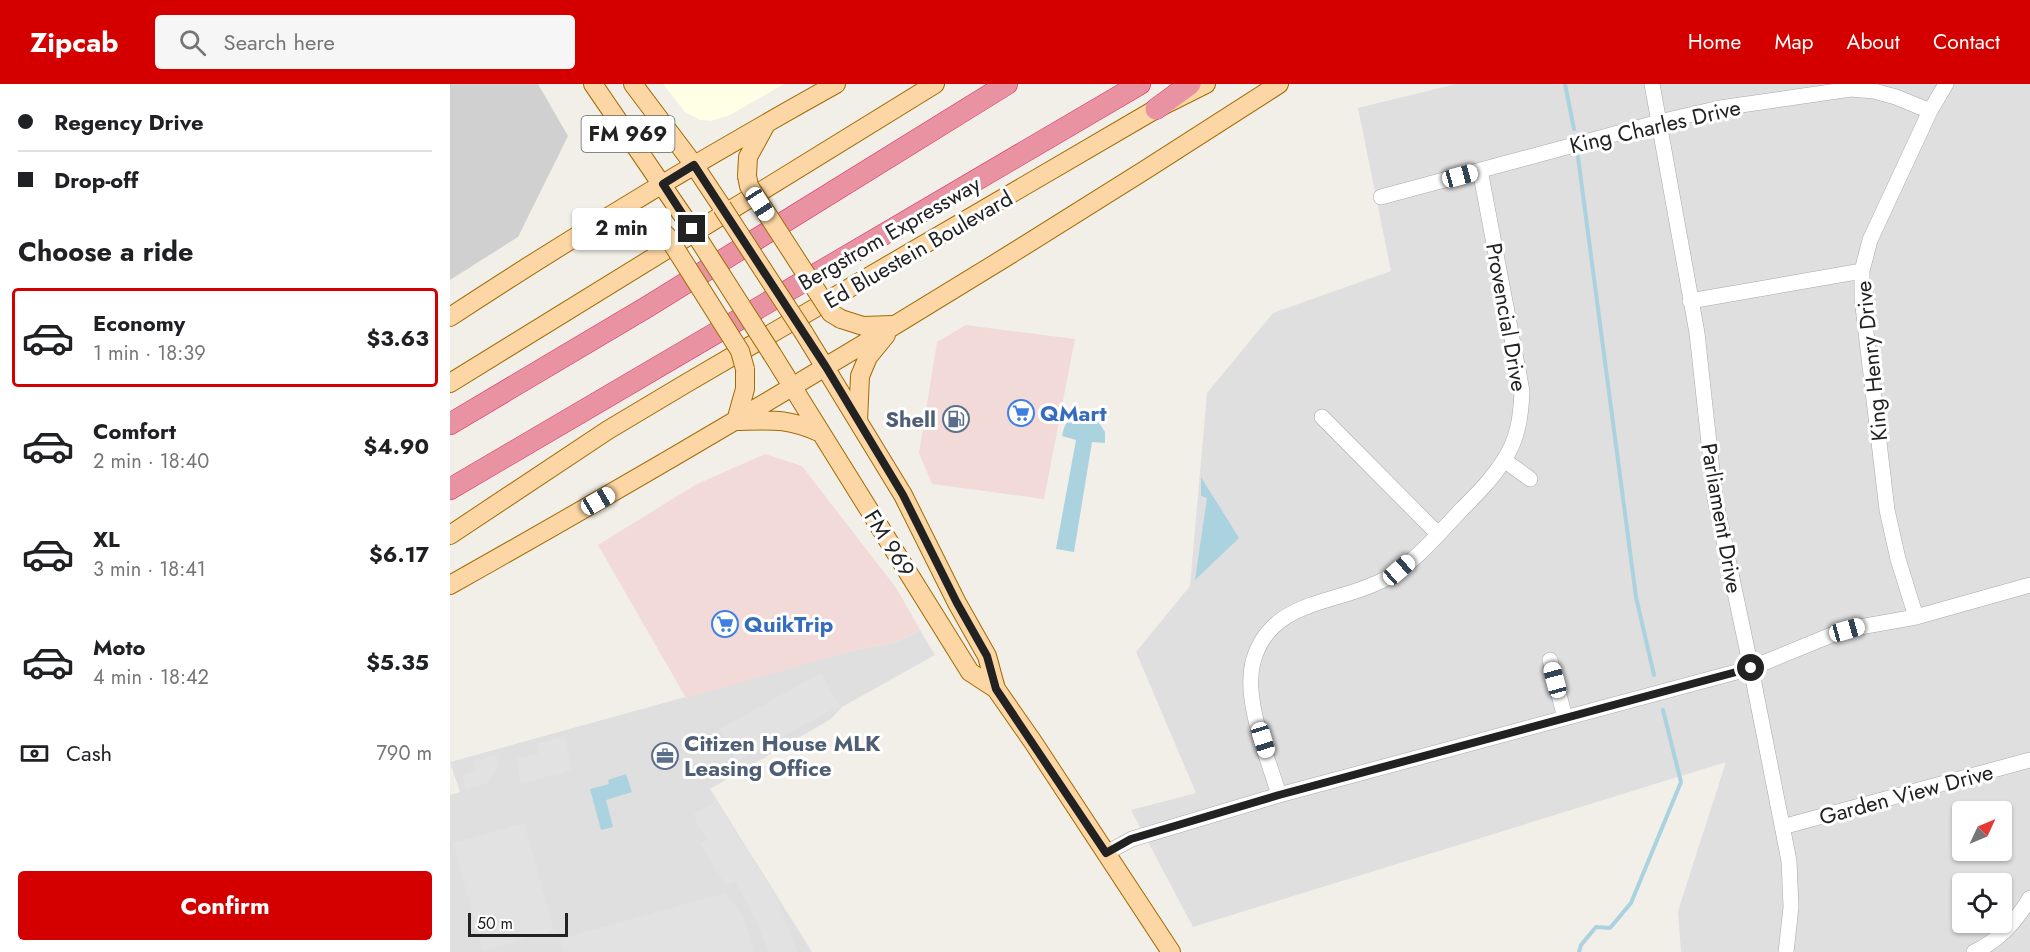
<!DOCTYPE html>
<html lang="en">
<head>
<meta charset="utf-8">
<style>
	:root { --surface:#fff; --page:#f6f6f6; --text:#202124; --muted:#757577; --line:#e0e0e0; --accent:#d40000 }
	body { margin:0; font-family:Jost,sans-serif; background:var(--page); color:var(--text); height:100vh; display:flex; flex-direction:column; font-size:22px; white-space:nowrap }
	* { box-sizing:border-box; margin:0 }
	p { font-size:20px; color:var(--muted) }
	.icon { flex:none; width:33px; height:33px; fill:none; stroke:currentColor; stroke-width:2; stroke-linecap:round; stroke-linejoin:round }
	.map { position:relative; flex:1; overflow:hidden }
	.details { display:flex; flex-direction:column; background:var(--surface); width:450px }
	.details>* { flex:none }
	.top-card { display:grid; align-content:center; height:132px; padding:0 18px; background:var(--surface) }
	.needle { width:39px; rotate:46deg }
	.fabs { position:absolute; left:1502px; top:717px; display:grid; gap:12px }
	.fabs a { display:grid; place-items:center; width:60px; height:60px; border-radius:6px; background:var(--surface); box-shadow:0 2px 4px #0004; font-size:30px }
	.scale { position:absolute; left:18px; bottom:15px; width:100px; box-sizing:border-box; padding-left:6px; border:3px solid #222; border-top:0; font-size:16px; line-height:21px; white-space:nowrap; color:#222; -webkit-text-stroke:4px #fff; paint-order:stroke }
	.end { position:absolute; width:27px; height:27px; margin:-14px; border:8px solid #222; background:#fff; box-shadow:0 0 0 3px #fff }
	.from { border-radius:50% }
	.bubble { position:absolute; height:42px; border-radius:6px; background:var(--surface); box-shadow:0 2px 4px #0004; font-size:20px; font-weight:700; line-height:42px; text-align:center }
	.car { position:absolute; width:18px; height:36px; margin:-18px -9px; border-radius:8px; box-shadow:0 0 4px 2px #0007; background:linear-gradient(#fff 24%,#345 0 40%,#fff 0 76%,#345 0 86%,#fff 0) }
	.top-card b { display:flex; align-items:center; gap:21px; height:57px; font-size:22px }
	.top-card b+b { border-top:2px solid var(--line) }
	.top-card i { width:15px; height:15px; background:var(--text) }
	ul { padding:0; list-style:none }
	li { display:flex; align-items:center; gap:18px; height:99px; margin:0 12px 9px; padding:0 6px; border:3px solid transparent; border-radius:6px }
	li div { flex:1 }
	li b { display:block; font-size:22px }
	li em { font-style:normal; font-weight:700 }
	li.active { border-color:var(--accent) }
	li>.icon { width:54px; height:54px; stroke-width:1.5 }
	h2 { padding:0 18px; font-size:27px; line-height:72px }
	.pay { display:flex; align-items:center; gap:15px; height:66px; padding:0 18px; font-size:22px }
	.pay p { margin-inline-start:auto }
	.button { display:flex; gap:12px; margin-top:auto; padding:12px 18px }
	.button a { flex:1; height:69px; border-radius:6px; background:var(--accent); color:#fff; font-size:24px; font-weight:700; line-height:69px; text-align:center }
	header { display:flex; align-items:center; gap:36px; box-sizing:border-box; height:84px; padding:0 30px; background:var(--accent); color:#fff }
	header strong { font-size:28px }
	nav { display:flex; gap:33px; margin-inline-start:auto; font-size:21px }
	.search { width:420px; height:54px; background:var(--page); display:flex; align-items:center; gap:15px; box-sizing:border-box; padding:0 21px; border-radius:6px; color:var(--muted); font-size:22px }
	main { display:flex; flex:1; min-height:0 }
	.map>svg:first-child { display:block }
</style>
</head>
<body>
<header>
<strong>Zipcab</strong>
<div class="search"><svg class="icon" aria-label="search" viewBox="0 0 24 24"><circle cx="10" cy="10" r="6"/><path d="M15 15l6 6"/></svg>Search here</div>
<nav><a>Home</a><a>Map</a><a>About</a><a>Contact</a></nav>
</header>
<main>
<section class="details">
<div class="top-card">
<b><i class="from"></i>Regency Drive</b>
<b><i></i>Drop-off</b>
</div>
<h2>Choose a ride</h2>
<ul>
<li class="active"><svg class="icon" aria-label="car" viewBox="0 0 24 24"><path d="M5 17H2v-5l4-1 3-4h7l3 4 3 1v5h-3M9 17h6M6 11h13"/><circle cx="7" cy="17" r="2"/><circle cx="17" cy="17" r="2"/></svg><div><b>Economy</b><p>1 min · 18:39</p></div><em>$3.63</em></li>
<li><svg class="icon" aria-label="car" viewBox="0 0 24 24"><path d="M5 17H2v-5l4-1 3-4h7l3 4 3 1v5h-3M9 17h6M6 11h13"/><circle cx="7" cy="17" r="2"/><circle cx="17" cy="17" r="2"/></svg><div><b>Comfort</b><p>2 min · 18:40</p></div><em>$4.90</em></li>
<li><svg class="icon" aria-label="car" viewBox="0 0 24 24"><path d="M5 17H2v-5l4-1 3-4h7l3 4 3 1v5h-3M9 17h6M6 11h13"/><circle cx="7" cy="17" r="2"/><circle cx="17" cy="17" r="2"/></svg><div><b>XL</b><p>3 min · 18:41</p></div><em>$6.17</em></li>
<li><svg class="icon" aria-label="car" viewBox="0 0 24 24"><path d="M5 17H2v-5l4-1 3-4h7l3 4 3 1v5h-3M9 17h6M6 11h13"/><circle cx="7" cy="17" r="2"/><circle cx="17" cy="17" r="2"/></svg><div><b>Moto</b><p>4 min · 18:42</p></div><em>$5.35</em></li>
</ul>
<div class="pay"><svg class="icon" aria-label="cash" viewBox="0 0 24 24"><path d="M3 7h18v10H3z"/><circle cx="12" cy="12" r="2"/></svg>Cash<p>790 m</p></div>
<div class="button"><a>Confirm</a></div>
</section>
<div class="map">
<svg width="1580" height="868" viewBox="0 0 1580 868">
	<rect width="100%" height="100%" fill="#f2efe9"/>
	<path fill="#e0dfdf" fill-rule="evenodd" d="M 1006,0 L 1580,0 L 1580,868 L 1231,868 L 1228,827 L 1276,678 L 743,843 L 681,726 L 746,709 L 686,568 L 740,502 L 757,309 L 823,229 L 941,187 L 908,24 ZM 1512,728 L 1551,728 L 1551,766 L 1512,766 ZM 1512,800 L 1551,800 L 1551,838 L 1512,838 Z
		M 470,546 L 485,571 L 392,623 L 381,635 L 260,705 L 362,868 L 0,868 L 0,711 L 10,708 L 0,678 L 405,566 L 446,558 Z"/>
	<path fill="#f2dad9" d="M 516,241 L 625,255 L 594,415 L 482,400 L 469,369 L 487,258 Z
		M 315,370 L 352,382 L 447,505 L 470,546 L 446,558 L 405,566 L 236,614 L 148,461 L 245,401 Z"/>
	<path fill="#ffffe5" d="M 213,0 L 334,0 L 280,31 L 261,37 L 250,36 L 235,28 Z"/>
	<path fill="#d0d0d0" d="M 0,0 L 88,0 L 118,52 L 68,153 L 0,196 Z"/>
	<path fill="#e2e2e2" d="M 371,589 L 389,622 L 287,677 L 270,645 Z
		M 114,652 L 122,686 L 71,700 L 66,675 L 89,669 L 87,660 Z
		M 46,671 L 49,680 L 36,700 L 16,705 L 12,691 L 26,686 L 24,677 Z
		M 266,717 L 328,816 L 347,868 L 319,868 L 306,837 L 285,797 L 276,802 L 250,760 L 258,755 L 247,741 L 244,730 Z
		M 74,739 L 104,846 L 33,867 L 3,759 Z
		M 275,809 L 292,830 L 304,868 L 115,868 L 112,864 L 110,855 Z"/>
	<path fill="#aad3df" d="M 626,333 L 648,337 L 655,348 L 655,359 L 642,358 L 624,468 L 606,465 L 626,356 L 612,352 C 614,342 616,336 626,333 Z
		M 751,393 L 789,454 L 745,496 L 757,414 L 751,412 Z
		M 176,690 L 182,708 L 156,716 L 163,743 L 151,746 L 140,705 L 159,700 L 158,696 Z"/>
	<g fill="none" stroke-linecap="round" stroke-linejoin="round">
		<path stroke="#aad3df" stroke-width="4" d="M 1115,0 L 1124,45
			M 1128,73 L 1186,513 L 1204,591
			M 1129,868 L 1131,861 L 1146,843 L 1160,844 L 1181,819 L 1231,698 L 1213,626"/>
		<defs>
			<path id="minor" d="M 1202,0 L 1247,249 L 1265,414 L 1301,584 L 1339,777 L 1341,823 L 1336,868
				M 931,113 L 1209,38 L 1270,24 L 1401,5 L 1424,7 L 1446,13 L 1480,27
				M 1240,217 L 1412,187
				M 872,333 L 988,450
				M 1054,376 L 1080,395
				M 1466,533 L 1448,475 L 1437,426 L 1412,214 L 1412,187 L 1420,156 L 1480,27 L 1496,0
				M 1100,576 L 1115,634
				M 829,711 C 818,674 793,616 803,578 C 820,514 888,521 935,495 C 964,480 990,448 1012,425 C 1027,410 1043,394 1054,376 C 1068,355 1071,332 1072,307 L 1030,86
				M 1332,743 L 1580,676
				M 656,769 L 682,755 L 829,711 L 1301,584 L 1384,550 L 1410,543 L 1466,533 L 1580,501
				M 1524,868 C 1550,856 1566,837 1580,814"/>
			<path id="major" d="M 143,0 L 242,145
				M 183,0 L 244,81 L 272,123
				M 297,92 L 298,73 L 315,42
				M 152,136 L 191,139 L 212,147
				M 0,233 C 126,150 255,73 386,0
				M 391,235 L 413,242 L 442,241
				M 354,249 L 453,411 L 507,519 L 537,572 L 546,605 L 583,658 L 721,868
				M 322,270 L 520,588 L 546,605
				M 0,299 L 485,0
				M 286,337 L 295,305 L 295,285
				M 287,337 C 322,336 338,334 371,349
				M 408,337 L 410,292 L 418,273 L 436,251
				M 0,451 L 158,346 L 235,300 L 706,25 L 756,0
				M 0,501 C 281,343 558,176 829,0"/>
			<path id="highway" d="M 706,25 L 740,0
				M 0,340 L 197,223 L 557,0
				M 0,405 L 690,0"/>
		</defs>
		<use href="#minor" stroke="#a9a9a9" stroke-width="16"/>
		<use href="#major" stroke="#a06b00" stroke-width="20"/>
		<use href="#highway" stroke="#dc2a67" stroke-width="22"/>
		<use href="#minor" stroke="#fff" stroke-width="15"/>
		<use href="#major" stroke="#fcd6a4" stroke-width="18"/>
		<use href="#highway" stroke="#e892a2" stroke-width="21"/>
		<defs>
			<path id="major-bridge" d="M 297,92 L 299,102 L 381,229 L 391,235
				M 272,123 L 354,249
				M 242,145 L 322,270
				M 212,147 L 218,153 L 290,267 L 295,285"/>
		</defs>
		<use href="#major-bridge" stroke="#a06b00" stroke-width="20" stroke-linecap="butt"/>
		<use href="#major-bridge" stroke="#fcd6a4" stroke-width="18"/>
	</g>
	<g fill="none" stroke-linecap="round" stroke-linejoin="round">
		<path stroke="#222" stroke-width="8" d="M 242,145 L 213,100 L 244,81 L 376,283 L 453,411 L 507,519 L 537,572 L 546,605 L 656,769 L 681,755 L 829,711 L 1301,584"/>
	</g>
	<defs>
		<symbol id="supermarket-ring" viewBox="-11 -11 22 22"><circle r="9.5" fill="#fff" stroke="#3f7fe0" stroke-width="1.5"/><path d="M-6-5.5h2.5l.6 2H6L4.5 2H-2.5L-4.4-4H-6ZM-1.5 3.2a1.3 1.3 0 1 0 .1 0ZM3 3.2a1.3 1.3 0 1 0 .1 0Z" fill="#3f7fe0"/></symbol>
		<symbol id="fuel-ring" viewBox="-11 -11 22 22"><circle r="9.5" fill="#fff" stroke="#5c6f8a" stroke-width="1.5"/><path d="M-5.5-6h7V0h2V4h1.3V-2.5L3-4.5l.8-.8L6-3V5H2.5V1h-1V6h-7ZM-4.2-4.7v3.2H.2V-4.7Z" fill="#5c6f8a"/></symbol>
		<symbol id="office-ring" viewBox="-11 -11 22 22"><circle r="9.5" fill="#fff" stroke="#5c6f8a" stroke-width="1.5"/><path d="M-6-3h4V-5.5h4V-3h4V5H-6ZM-1-4.5V-3h2v-1.5ZM-6 0V1H6V0Z" fill="#5c6f8a"/></symbol>
	</defs>
	<g fill-rule="evenodd">
		<use href="#supermarket-ring" x="556" y="314" width="30" height="30"/>
		<use href="#fuel-ring" x="491" y="320" width="30" height="30"/>
		<use href="#supermarket-ring" x="260" y="525" width="30" height="30"/>
		<use href="#office-ring" x="200" y="657" width="30" height="30"/>
	</g>
	<g text-anchor="middle" stroke-width="6" stroke-linejoin="round" paint-order="stroke">
		<rect fill="#fff" stroke="#646464" stroke-width="1.5" x="131.5" y="32" width="93" height="36" rx="4.5"/>
		<g font-size="21" font-weight="bold" fill="#222">
			<text x="178" y="57">FM 969</text>
		</g>
		<g font-size="22" fill="#222" stroke="#fff">
			<text transform="translate(1205 42) rotate(-13)" y="8">King Charles Drive</text>
			<text transform="translate(439 149) rotate(-30)" y="8">Bergstrom Expressway</text>
			<text transform="translate(468 165) rotate(-30)" y="8">Ed Bluestein Boulevard</text>
			<text transform="translate(1057 233) rotate(80)" y="8">Provencial Drive</text>
			<text transform="translate(1421 277) rotate(-96)" y="8">King Henry Drive</text>
			<text transform="translate(1272 434) rotate(80)" y="8">Parliament Drive</text>
			<text transform="translate(440 459) rotate(58)" y="8">FM 969</text>
			<text transform="translate(1456 710) rotate(-15)" y="8">Garden View Drive</text>
		</g>
		<g font-size="22" font-weight="bold" fill="#366cbe" stroke="#fff" text-anchor="start">
			<text x="590" y="337">QMart</text>
			<text x="294" y="548">QuikTrip</text>
		</g>
		<g font-size="22" font-weight="bold" fill="#4e5e75" stroke="#fff" text-anchor="end">
			<text x="486" y="343">Shell</text>
			<text x="234" y="667" text-anchor="start">Citizen House MLK<tspan x="234" dy="25">Leasing Office</tspan></text>
		</g>
	</g>
</svg>
<div class="fabs">
<a><svg class="needle" viewBox="-14 -14 28 28"><path d="M0-13l5 13h-10z" fill="#e53935"/><path d="M0 13l5-13h-10z" fill="#757577"/></svg></a>
<a><svg class="icon" aria-label="locate" viewBox="0 0 24 24"><circle cx="12" cy="12" r="6"/><path d="M12 2v4M12 18v4M2 12h4M18 12h4"/></svg></a>
</div>
<div class="scale">50 m</div>
<i class="end from" style="left:1301px;top:584px"></i>
<i class="end" style="left:242px;top:145px"></i>
<div class="bubble" style="left:122px;top:124px;width:99px">2 min</div>
<i class="car" style="left:1010px;top:92px;rotate:75deg"></i>
<i class="car" style="left:310px;top:120px;rotate:147deg"></i>
<i class="car" style="left:148px;top:417px;rotate:60deg"></i>
<i class="car" style="left:949px;top:486px;rotate:49deg"></i>
<i class="car" style="left:1397px;top:546px;rotate:74deg"></i>
<i class="car" style="left:1105px;top:596px;rotate:345deg"></i>
<i class="car" style="left:813px;top:656px;rotate:163deg"></i>
</div>
</main>
</body>
</html>
